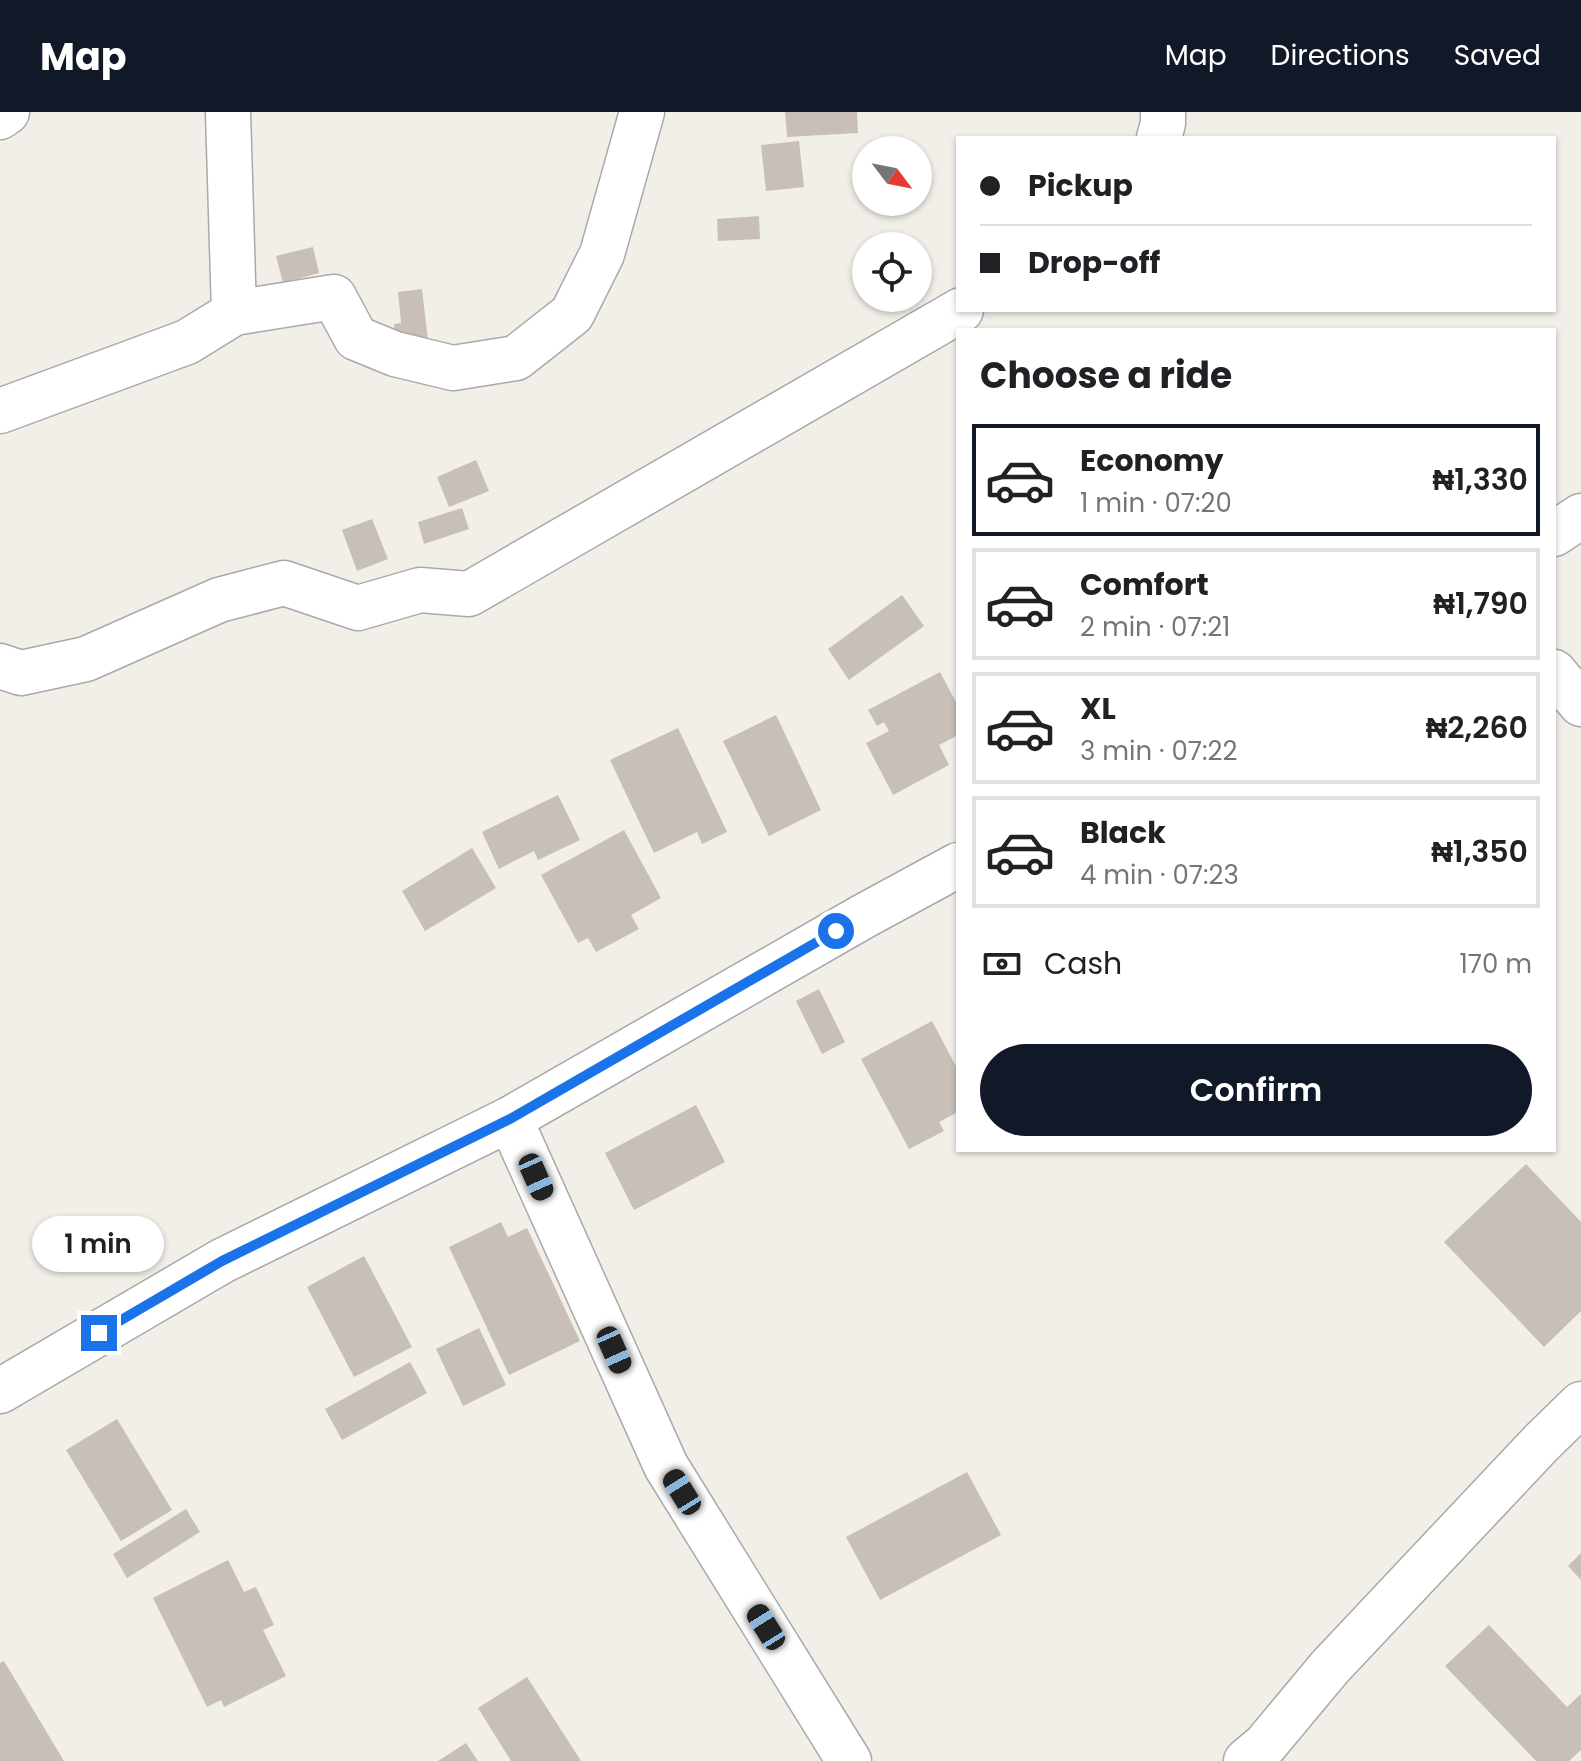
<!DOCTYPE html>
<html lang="en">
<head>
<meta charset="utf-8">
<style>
	:root { --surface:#fff; --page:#f2f2f2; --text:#202124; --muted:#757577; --line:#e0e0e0; --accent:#111827 }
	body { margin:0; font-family:Poppins,sans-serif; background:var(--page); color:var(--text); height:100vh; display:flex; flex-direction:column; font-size:30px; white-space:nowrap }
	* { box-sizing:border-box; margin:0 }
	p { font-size:26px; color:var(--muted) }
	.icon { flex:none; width:44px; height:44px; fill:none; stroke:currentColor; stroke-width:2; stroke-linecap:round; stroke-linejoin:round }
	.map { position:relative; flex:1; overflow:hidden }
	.drawer { position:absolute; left:956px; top:216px; width:600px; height:824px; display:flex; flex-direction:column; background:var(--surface); border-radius:0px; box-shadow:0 2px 6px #0004 }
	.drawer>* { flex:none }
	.top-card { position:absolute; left:956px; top:24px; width:600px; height:176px; border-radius:0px; box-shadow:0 2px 6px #0004; display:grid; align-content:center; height:176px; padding:0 24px; background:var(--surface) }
	.needle { width:52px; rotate:122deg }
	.buttons { position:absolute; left:852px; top:24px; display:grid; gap:16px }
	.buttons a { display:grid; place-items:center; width:80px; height:80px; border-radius:50%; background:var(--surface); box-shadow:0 2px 6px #0004; font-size:40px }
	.end { position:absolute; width:36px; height:36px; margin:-18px; border:10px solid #1a73e8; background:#fff; box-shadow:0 0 0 4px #fff }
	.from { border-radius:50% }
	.bubble { position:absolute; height:56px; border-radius:28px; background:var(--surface); box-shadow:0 2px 6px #0004; font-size:26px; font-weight:600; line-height:56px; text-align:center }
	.car { position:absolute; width:24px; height:48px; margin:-24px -12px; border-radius:10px; box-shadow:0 0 6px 2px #0007; background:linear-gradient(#222 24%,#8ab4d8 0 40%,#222 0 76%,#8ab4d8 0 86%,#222 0) }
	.top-card b { display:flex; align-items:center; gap:28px; height:76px; font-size:30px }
	.top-card b+b { border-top:2px solid var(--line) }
	.top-card i { width:20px; height:20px; background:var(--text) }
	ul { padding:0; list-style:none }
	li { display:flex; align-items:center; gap:24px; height:112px; margin:0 16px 12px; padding:0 8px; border:4px solid var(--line); border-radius:0px }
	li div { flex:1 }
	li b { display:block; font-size:30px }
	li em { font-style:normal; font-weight:600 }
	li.selected { border-color:var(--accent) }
	li>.icon { width:72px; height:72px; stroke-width:1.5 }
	h2 { padding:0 24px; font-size:36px; line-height:96px }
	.pay { display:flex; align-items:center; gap:20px; height:88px; padding:0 24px; font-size:30px }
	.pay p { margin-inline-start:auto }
	.button { display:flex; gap:16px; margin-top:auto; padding:16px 24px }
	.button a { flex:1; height:92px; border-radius:48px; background:var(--accent); color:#fff; font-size:32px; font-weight:600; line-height:92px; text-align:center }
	header { display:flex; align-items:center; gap:48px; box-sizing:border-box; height:112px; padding:0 40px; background:var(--accent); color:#fff }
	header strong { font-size:38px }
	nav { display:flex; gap:44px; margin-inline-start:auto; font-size:28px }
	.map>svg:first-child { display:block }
</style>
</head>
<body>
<header>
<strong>Map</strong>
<nav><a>Map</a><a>Directions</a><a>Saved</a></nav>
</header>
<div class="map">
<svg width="1581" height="1649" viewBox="0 0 1581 1649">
	<rect width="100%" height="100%" fill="#f2efe9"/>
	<path fill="#c7bfb8" d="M 785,0 L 857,0 L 858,21 L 787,25 Z
		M 799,29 L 804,75 L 766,79 L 761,33 Z
		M 759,104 L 760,127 L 718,129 L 717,107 Z
		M 313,135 L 319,161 L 283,171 L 276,144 Z
		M 422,177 L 428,229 L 396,233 L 394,212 L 401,211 L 398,180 Z
		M 476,348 L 489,379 L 449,395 L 437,365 Z
		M 462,396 L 469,417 L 424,432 L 418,410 Z
		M 372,407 L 388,447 L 357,459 L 342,418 Z
		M 902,483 L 924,514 L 849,568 L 828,537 Z
		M 940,560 L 958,594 L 958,623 L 939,633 L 949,653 L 893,683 L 866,631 L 889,619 L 884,610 L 877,614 L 868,598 Z
		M 776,603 L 821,698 L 769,724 L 723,629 Z
		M 678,616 L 727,720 L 702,732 L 697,720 L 654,741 L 610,648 Z
		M 558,683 L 580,728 L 538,748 L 534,739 L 499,757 L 482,720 Z
		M 624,718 L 661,786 L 631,803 L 639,817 L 596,840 L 588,826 L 578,831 L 541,763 Z
		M 472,736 L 496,776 L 425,819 L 402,779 Z
		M 819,877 L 845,930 L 822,942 L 796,889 Z
		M 932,909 L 958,958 L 958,1000 L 939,1010 L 944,1019 L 909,1037 L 861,947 Z
		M 696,993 L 725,1050 L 634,1098 L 605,1041 Z
		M 1526,1052 L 1581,1110 L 1581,1199 L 1544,1235 L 1444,1130 Z
		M 501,1110 L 508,1125 L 527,1116 L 580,1229 L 509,1263 L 449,1135 Z
		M 364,1144 L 412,1235 L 354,1265 L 307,1175 Z
		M 479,1216 L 506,1273 L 463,1294 L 436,1237 Z
		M 410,1250 L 427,1281 L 342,1328 L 325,1297 Z
		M 117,1307 L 172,1398 L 121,1429 L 66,1338 Z
		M 967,1360 L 1001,1423 L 880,1488 L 846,1425 Z
		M 186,1397 L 200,1420 L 127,1466 L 113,1442 Z
		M 1581,1441 L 1581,1468 L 1568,1454 Z
		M 228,1448 L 244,1480 L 256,1475 L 274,1513 L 263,1518 L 286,1564 L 224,1595 L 221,1588 L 207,1595 L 153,1486 Z
		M 1489,1513 L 1567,1595 L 1581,1582 L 1581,1638 L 1569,1649 L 1536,1649 L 1445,1554 Z
		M 4,1549 L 64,1649 L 0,1649 L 0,1551 Z
		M 527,1565 L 581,1649 L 511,1649 L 478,1596 Z
		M 466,1631 L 478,1649 L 438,1649 Z"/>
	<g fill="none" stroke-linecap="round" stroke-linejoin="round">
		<defs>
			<path id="minor" d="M 228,0 L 234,201
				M 0,5 L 7,0
				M 1159,26 L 1163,11 L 1163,0
				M 0,299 L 187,230 L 234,201 L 334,185 L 356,226 L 395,242 L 453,256 L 516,246 L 572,202 L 602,142 L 642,0
				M 1554,422 L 1581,404
				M 0,554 L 21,561 L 86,547 L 219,488 L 284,471 L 358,496 L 420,478 L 469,482 L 961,198
				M 1554,560 L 1581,592
				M 510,1007 L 666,1354 L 849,1649
				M 0,1279 L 222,1149 L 510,1007 L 864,804 L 958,753
				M 1246,1649 L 1265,1633 L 1330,1555 L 1541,1331 L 1581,1292"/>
		</defs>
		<use href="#minor" stroke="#a9a9a9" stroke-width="47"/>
		<use href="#minor" stroke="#fff" stroke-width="44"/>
	</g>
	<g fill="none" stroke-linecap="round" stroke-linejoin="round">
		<path stroke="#1a73e8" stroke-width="10" d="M 99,1221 L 222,1149 L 510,1007 L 836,819"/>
	</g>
</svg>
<div class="buttons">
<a><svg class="needle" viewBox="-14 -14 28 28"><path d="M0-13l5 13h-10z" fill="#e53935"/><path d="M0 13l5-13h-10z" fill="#757577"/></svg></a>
<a><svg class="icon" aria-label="locate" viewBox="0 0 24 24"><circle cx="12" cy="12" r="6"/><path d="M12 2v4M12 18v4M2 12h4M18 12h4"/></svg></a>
</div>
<i class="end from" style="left:836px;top:819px"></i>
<i class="end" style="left:99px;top:1221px"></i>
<div class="bubble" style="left:32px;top:1104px;width:132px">1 min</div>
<i class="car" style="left:536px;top:1065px;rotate:156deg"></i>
<i class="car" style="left:614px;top:1238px;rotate:156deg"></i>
<i class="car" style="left:682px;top:1380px;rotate:328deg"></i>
<i class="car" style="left:766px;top:1515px;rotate:328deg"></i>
<div class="top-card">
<b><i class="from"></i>Pickup</b>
<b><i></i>Drop-off</b>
</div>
<section class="drawer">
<h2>Choose a ride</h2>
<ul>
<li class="selected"><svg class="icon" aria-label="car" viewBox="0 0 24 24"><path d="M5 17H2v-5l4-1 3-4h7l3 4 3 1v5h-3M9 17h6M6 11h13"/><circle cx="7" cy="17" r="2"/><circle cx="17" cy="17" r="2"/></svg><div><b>Economy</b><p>1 min · 07:20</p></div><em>₦1,330</em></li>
<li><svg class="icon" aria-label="car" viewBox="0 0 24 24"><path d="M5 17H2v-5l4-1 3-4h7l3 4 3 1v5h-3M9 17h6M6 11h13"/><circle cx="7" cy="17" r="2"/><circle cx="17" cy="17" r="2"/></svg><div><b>Comfort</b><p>2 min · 07:21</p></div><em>₦1,790</em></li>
<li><svg class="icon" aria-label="car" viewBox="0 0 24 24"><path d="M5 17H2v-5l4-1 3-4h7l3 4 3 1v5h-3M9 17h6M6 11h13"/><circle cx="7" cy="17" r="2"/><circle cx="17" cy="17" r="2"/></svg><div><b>XL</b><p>3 min · 07:22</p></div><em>₦2,260</em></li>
<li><svg class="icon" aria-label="car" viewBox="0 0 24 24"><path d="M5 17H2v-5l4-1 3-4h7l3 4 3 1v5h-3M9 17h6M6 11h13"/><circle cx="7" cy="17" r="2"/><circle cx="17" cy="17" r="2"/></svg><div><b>Black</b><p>4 min · 07:23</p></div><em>₦1,350</em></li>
</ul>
<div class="pay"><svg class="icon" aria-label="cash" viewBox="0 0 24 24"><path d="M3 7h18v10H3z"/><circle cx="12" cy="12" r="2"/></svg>Cash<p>170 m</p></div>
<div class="button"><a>Confirm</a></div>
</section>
</div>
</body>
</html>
